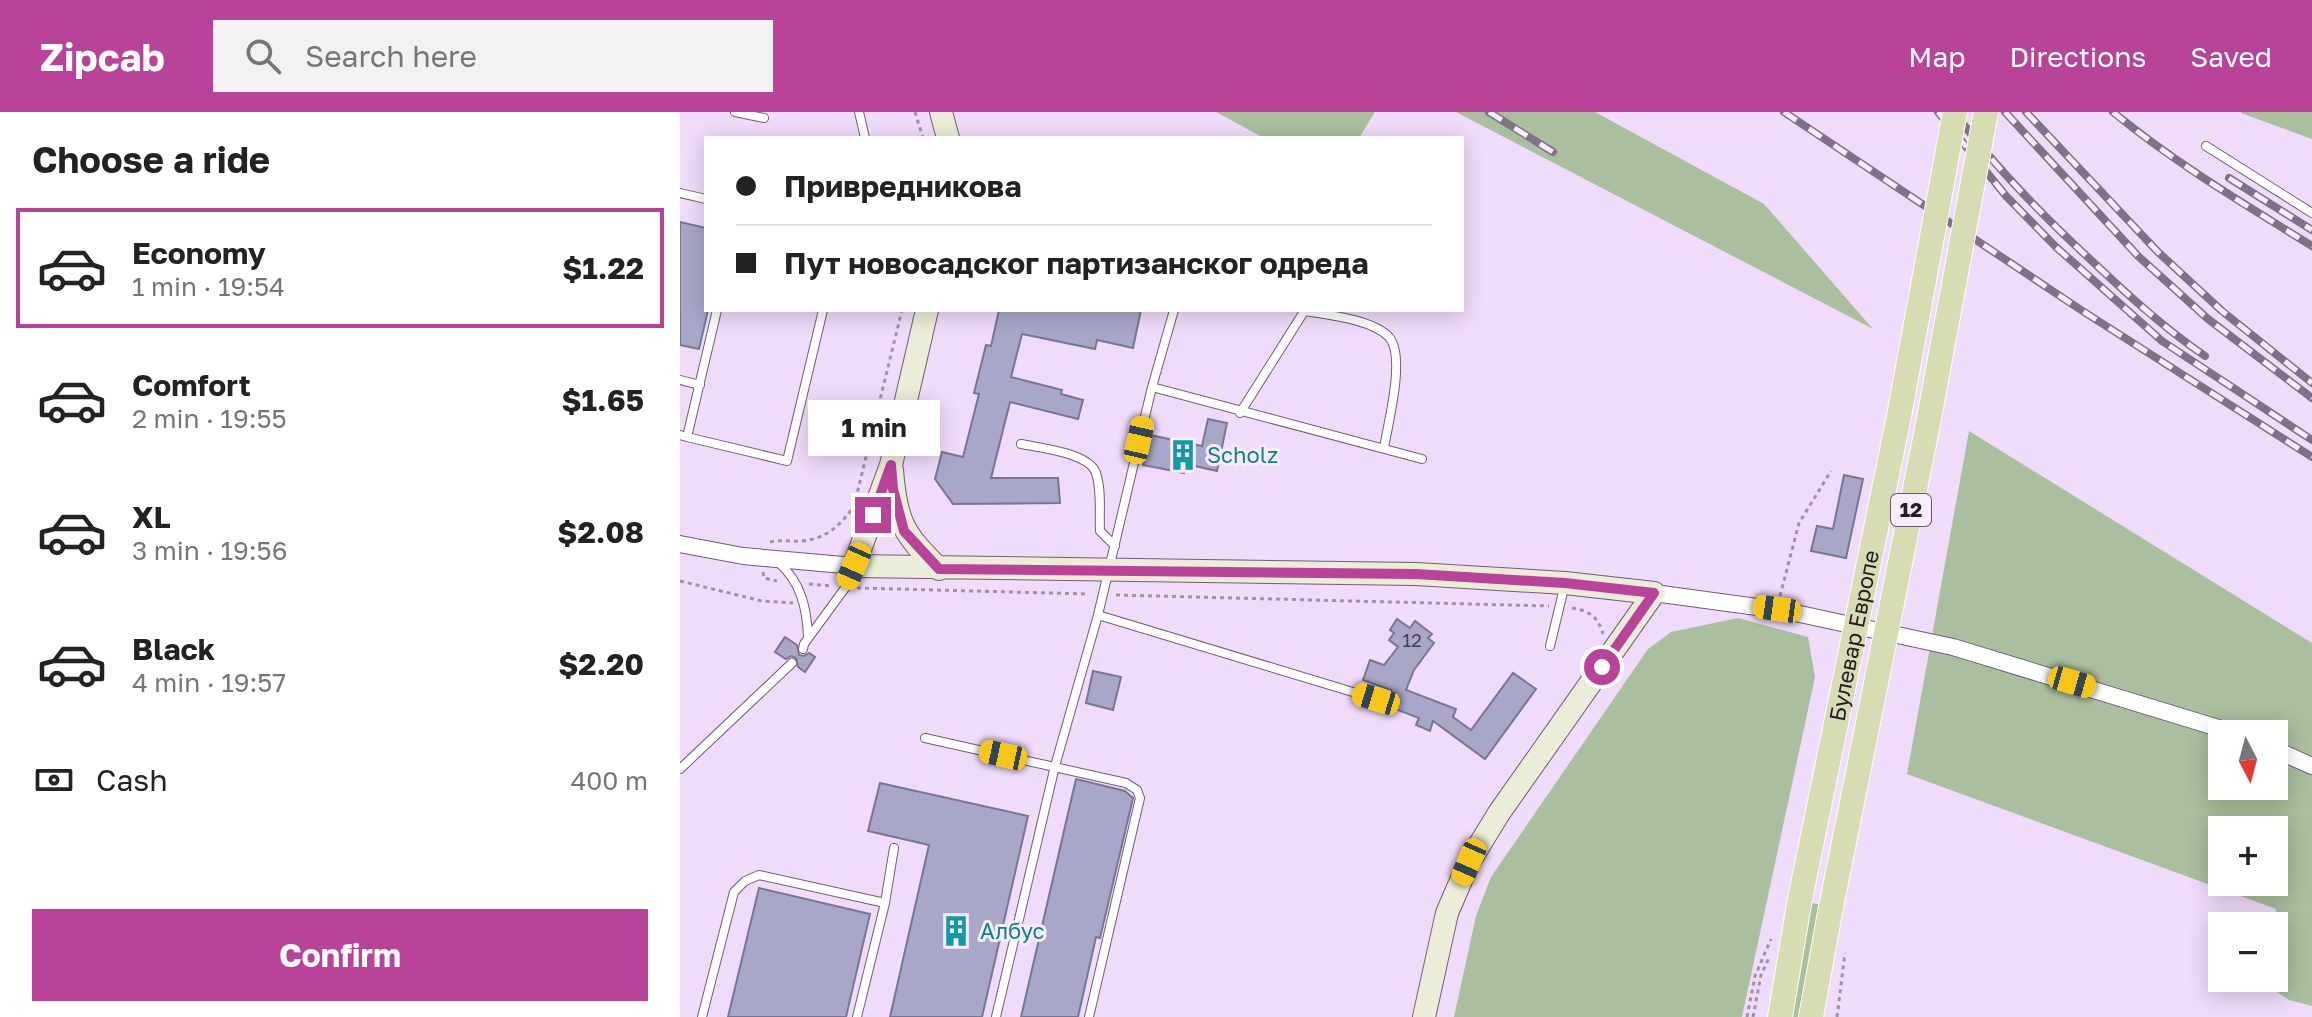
<!DOCTYPE html>
<html lang="en">
<head>
<meta charset="utf-8">
<style>
	:root { --surface:#fff; --page:#f2f2f2; --text:#222; --muted:#767676; --line:#e0e0e0; --accent:#b94399 }
	body { margin:0; font-family:"Golos Text",sans-serif; background:var(--page); color:var(--text); height:100vh; display:flex; flex-direction:column; font-size:30px; white-space:nowrap }
	* { box-sizing:border-box; margin:0 }
	p { font-size:26px; color:var(--muted) }
	.icon { flex:none; width:44px; height:44px; fill:none; stroke:currentColor; stroke-width:2; stroke-linecap:round; stroke-linejoin:round }
	.map { position:relative; flex:1; overflow:hidden }
	.side { display:flex; flex-direction:column; background:var(--surface); width:680px }
	.side>* { flex:none }
	.hud { position:absolute; left:24px; top:24px; width:760px; height:176px; border-radius:0px; box-shadow:0 4px 20px #0003; display:grid; align-content:center; height:176px; padding:0 32px; background:var(--surface) }
	.needle { width:52px; rotate:174deg }
	.controls { position:absolute; left:1528px; top:608px; display:grid; gap:16px }
	.controls a { display:grid; place-items:center; width:80px; height:80px; border-radius:0px; background:var(--surface); box-shadow:0 4px 20px #0003; font-size:40px }
	.end { position:absolute; width:36px; height:36px; margin:-18px; border:10px solid #b94399; background:#fff; box-shadow:0 0 0 4px #fff }
	.from { border-radius:50% }
	.bubble { position:absolute; height:56px; border-radius:0px; background:var(--surface); box-shadow:0 4px 20px #0003; font-size:26px; font-weight:700; line-height:56px; text-align:center }
	.car { position:absolute; width:24px; height:48px; margin:-24px -12px; border-radius:10px; box-shadow:0 0 6px 2px #0007; background:linear-gradient(#f5c518 24%,#345 0 40%,#f5c518 0 76%,#345 0 86%,#f5c518 0) }
	.hud b { display:flex; align-items:center; gap:28px; height:76px; font-size:30px }
	.hud b+b { border-top:2px solid var(--line) }
	.hud i { width:20px; height:20px; background:var(--text) }
	ul { padding:0; list-style:none }
	li { display:flex; align-items:center; gap:24px; height:120px; margin:0 16px 12px; padding:0 16px; border:4px solid transparent; border-radius:0px }
	li div { flex:1 }
	li b { display:block; font-size:30px }
	li em { font-style:normal; font-weight:700 }
	li.on { border-color:var(--accent) }
	li>.icon { width:72px; height:72px; stroke-width:1.5 }
	h2 { padding:0 32px; font-size:36px; line-height:96px }
	.pay { display:flex; align-items:center; gap:20px; height:88px; padding:0 32px; font-size:30px }
	.pay p { margin-inline-start:auto }
	.action { display:flex; gap:16px; margin-top:auto; padding:16px 32px }
	.action a { flex:1; height:92px; border-radius:0px; background:var(--accent); color:#fff; font-size:32px; font-weight:700; line-height:92px; text-align:center }
	header { display:flex; align-items:center; gap:48px; box-sizing:border-box; height:112px; padding:0 40px; background:var(--accent); color:#fff }
	header strong { font-size:38px }
	nav { display:flex; gap:44px; margin-inline-start:auto; font-size:28px }
	.search { width:560px; height:72px; background:var(--page); display:flex; align-items:center; gap:20px; box-sizing:border-box; padding:0 28px; border-radius:0px; color:var(--muted); font-size:30px }
	main { display:flex; flex:1; min-height:0 }
	.map>svg:first-child { display:block }
</style>
</head>
<body>
<header>
<strong>Zipcab</strong>
<div class="search"><svg class="icon" aria-label="search" viewBox="0 0 24 24"><circle cx="10" cy="10" r="6"/><path d="M15 15l6 6"/></svg>Search here</div>
<nav><a>Map</a><a>Directions</a><a>Saved</a></nav>
</header>
<main>
<section class="side">
<h2>Choose a ride</h2>
<ul>
<li class="on"><svg class="icon" aria-label="car" viewBox="0 0 24 24"><path d="M5 17H2v-5l4-1 3-4h7l3 4 3 1v5h-3M9 17h6M6 11h13"/><circle cx="7" cy="17" r="2"/><circle cx="17" cy="17" r="2"/></svg><div><b>Economy</b><p>1 min · 19:54</p></div><em>$1.22</em></li>
<li><svg class="icon" aria-label="car" viewBox="0 0 24 24"><path d="M5 17H2v-5l4-1 3-4h7l3 4 3 1v5h-3M9 17h6M6 11h13"/><circle cx="7" cy="17" r="2"/><circle cx="17" cy="17" r="2"/></svg><div><b>Comfort</b><p>2 min · 19:55</p></div><em>$1.65</em></li>
<li><svg class="icon" aria-label="car" viewBox="0 0 24 24"><path d="M5 17H2v-5l4-1 3-4h7l3 4 3 1v5h-3M9 17h6M6 11h13"/><circle cx="7" cy="17" r="2"/><circle cx="17" cy="17" r="2"/></svg><div><b>XL</b><p>3 min · 19:56</p></div><em>$2.08</em></li>
<li><svg class="icon" aria-label="car" viewBox="0 0 24 24"><path d="M5 17H2v-5l4-1 3-4h7l3 4 3 1v5h-3M9 17h6M6 11h13"/><circle cx="7" cy="17" r="2"/><circle cx="17" cy="17" r="2"/></svg><div><b>Black</b><p>4 min · 19:57</p></div><em>$2.20</em></li>
</ul>
<div class="pay"><svg class="icon" aria-label="cash" viewBox="0 0 24 24"><path d="M3 7h18v10H3z"/><circle cx="12" cy="12" r="2"/></svg>Cash<p>400 m</p></div>
<div class="action"><a>Confirm</a></div>
</section>
<div class="map">
<svg width="1632" height="905" viewBox="0 0 1632 905">
	<rect width="100%" height="100%" fill="#f1dbfa"/>
	<path fill="#a9bf9d" fill-rule="evenodd" d="M 536,0 L 695,0 L 679,26 L 584,26 Z
		M 776,0 L 915,0 L 1084,92 L 1193,217 Z
		M 1632,0 L 1632,27 L 1561,1 L 1561,0 Z
		M 1289,319 L 1632,531 L 1632,894 L 1609,888 L 1589,875 L 1590,866 L 1594,866 L 1596,797 L 1227,662 ZM 1542,622 L 1594,622 L 1594,674 L 1542,674 ZM 1542,718 L 1594,718 L 1594,770 L 1542,770 Z
		M 1058,506 L 1128,525 L 1135,565 L 1062,905 L 774,905 L 796,804 L 811,765 L 968,537 L 991,520 Z
		M 1131,791 L 1142,793 L 1120,905 L 1109,905 Z"/>
	<path fill="#a8a7c8" stroke="#787695" stroke-width="2" d="M 0,110 L 26,116 L 26,198 L 28,198 L 19,237 L 0,233 Z
		M 319,198 L 461,198 L 453,236 L 417,228 L 415,237 L 342,222 L 331,265 L 382,278 L 381,282 L 403,288 L 398,307 L 330,290 L 311,366 L 378,366 L 380,391 L 273,392 L 255,367 L 262,340 L 283,345 L 299,282 L 294,281 L 306,233 L 311,234 Z
		M 528,307 L 547,311 L 537,359 L 506,352 L 504,361 L 463,353 L 470,323 L 522,334 Z
		M 1164,363 L 1183,367 L 1166,446 L 1131,439 L 1137,414 L 1153,417 Z
		M 717,507 L 730,516 L 735,509 L 752,522 L 748,526 L 754,531 L 734,558 L 726,578 L 776,597 L 773,605 L 791,618 L 833,561 L 856,577 L 805,647 L 753,609 L 750,619 L 736,613 L 739,606 L 705,593 L 711,578 L 683,568 L 690,548 L 704,553 L 718,535 L 709,528 L 714,521 L 710,518 Z
		M 105,525 L 117,533 L 119,543 L 124,544 L 129,541 L 135,545 L 125,560 L 118,555 L 116,546 L 111,544 L 106,547 L 95,540 Z
		M 413,559 L 441,565 L 433,598 L 406,591 Z
		M 396,667 L 445,679 L 453,686 L 420,826 L 416,825 L 398,905 L 341,905 Z
		M 200,671 L 348,704 L 302,905 L 210,905 L 249,733 L 188,719 Z
		M 79,776 L 190,802 L 166,905 L 48,905 Z"/>
	<g fill="none" stroke-linecap="round" stroke-linejoin="round">
		<defs>
			<path id="lane" d="M 55,0 L 84,6
				M 179,0 L 185,26
				M 1526,34 L 1632,101
				M 0,81 L 26,87
				M 625,199 C 648,203 692,207 709,225 C 726,244 708,311 704,336
				M 0,268 L 20,273
				M 472,275 L 742,347
				M 560,301 L 625,198
				M 0,323 L 7,325 L 37,198
				M 7,325 L 107,349 L 143,198
				M 341,332 C 361,336 409,341 416,361 C 422,379 419,401 420,419 L 435,434
				M 99,451 C 121,470 127,497 128,525
				M 418,503 L 696,587
				M 870,534 L 885,472
				M 123,537 L 124,532 L 165,476 L 173,457
				M 245,626 L 446,671 L 457,678 L 460,686 L 409,905
				M 0,657 L 112,551
				M 22,905 L 54,780 L 65,769 L 79,763 L 205,791
				M 177,905 L 205,791 L 214,736
				M 316,905 L 375,654 L 418,503 L 472,275 L 494,198"/>
			<path id="street" d="M 0,432 L 63,444 L 174,454
				M 974,481 L 1106,499 L 1273,535 L 1558,622
				M 1594,637 L 1632,654"/>
			<path id="secondary" d="M 261,0 L 268,26
				M 247,198 L 211,353 L 174,454 L 736,462 L 885,471 L 974,481 L 819,701 L 789,750 L 767,801 L 744,905
				M 212,358 C 216,410 223,421 259,457"/>
			<path id="primary" d="M 1100,905 L 1119,792
				M 1131,905 L 1151,795"/>
		</defs>
		<use href="#lane" stroke="#705d78" stroke-width="10"/>
		<use href="#street" stroke="#705d78" stroke-width="18"/>
		<use href="#secondary" stroke="#705d78" stroke-width="24"/>
		<use href="#primary" stroke="#fff" stroke-width="26"/>
		<path stroke="#a191a8" stroke-width="3" stroke-dasharray="4 4" stroke-linecap="butt" d="M 235,0 L 243,26
			M 90,430 C 100,427 111,430 122,429 C 146,427 161,413 174,394 L 222,198
			M 83,460 L 84,466 L 97,469
			M 0,469 L 82,489 L 113,491
			M 129,472 L 153,474
			M 177,476 L 409,482
			M 436,483 L 869,494
			M 1100,484 L 1119,411 L 1151,359
			M 892,496 C 910,499 918,505 923,522
			M 1067,905 L 1075,864 L 1091,827
			M 1073,905 L 1081,863 L 1089,846
			M 1157,905 L 1165,841"/>
		<use href="#lane" stroke="#fff" stroke-width="8"/>
		<use href="#street" stroke="#fff" stroke-width="16"/>
		<use href="#secondary" stroke="#ecedd8" stroke-width="22"/>
		<use href="#primary" stroke="#d8dcb2" stroke-width="24"/>
		<defs>
			<path id="rail" d="M 809,0 L 873,40
				M 1104,0 L 1401,198 L 1632,345
				M 1258,0 L 1326,84 L 1376,135 L 1482,229 L 1632,328
				M 1274,0 C 1314,54 1362,103 1412,149 C 1448,183 1484,216 1525,244
				M 1325,0 L 1458,144 L 1528,207 L 1632,286
				M 1346,0 L 1478,140 L 1542,199 L 1632,271
				M 1433,0 C 1495,51 1564,92 1632,134
				M 1549,66 L 1632,118"/>
		</defs>
		<use href="#rail" stroke="#807286" stroke-width="8"/>
		<use href="#rail" stroke="#f9ecfe" stroke-width="5" stroke-dasharray="15" stroke-linecap="butt"/>
		<defs>
			<g id="primary-bridge">
				<path id="s1" d="M 1119,792 L 1219,304 L 1275,0"/>
				<path d="M 1151,795 L 1247,317 L 1306,0"/>
			</g>
		</defs>
		<use href="#primary-bridge" stroke="#fff" stroke-width="26" stroke-linecap="butt"/>
		<use href="#primary-bridge" stroke="#d8dcb2" stroke-width="24"/>
	</g>
	<g fill="none" stroke-linecap="round" stroke-linejoin="round">
		<path stroke="#b94399" stroke-width="10" d="M 193,403 L 211,353 L 213,377 L 224,419 L 259,457 L 736,462 L 885,471 L 974,481 L 922,555"/>
	</g>
	<defs>
		<symbol id="building-bare" viewBox="-9 -9 18 18"><path d="M-4-6H4V6H1V3H-1V6H-4ZM-2.5-4.3h1.7v1.8h-1.7ZM.8-4.3h1.7v1.8H.8ZM-2.5-1h1.7V.8h-1.7ZM.8-1h1.7V.8H.8Z" fill="#0f9aa8" stroke="#f9ecfe" stroke-width="2.5" paint-order="stroke"/></symbol>
	</defs>
	<g fill-rule="evenodd">
		<use href="#building-bare" x="481" y="321" width="44" height="44"/>
		<use href="#building-bare" x="254" y="797" width="44" height="44"/>
	</g>
	<g text-anchor="middle" stroke-width="6" stroke-linejoin="round" paint-order="stroke">
		<g font-size="18" fill="#443f4f">
			<text x="732" y="535">12</text>
		</g>
		<rect fill="#f9ecfe" stroke="#635a68" stroke-width="2" x="1211" y="382" width="40" height="32" rx="6"/>
		<g font-size="20" font-weight="bold" fill="#231c27">
			<text x="1231" y="405">12</text>
		</g>
		<g font-size="22" fill="#0d838f" stroke="#f9ecfe" text-anchor="start">
			<text x="527" y="351">Scholz</text>
			<text x="300" y="827">Албус</text>
		</g>
		<g font-size="22" fill="#231c27" stroke="#f9ecfe">
			<text dy="8" stroke="none"><textPath href="#s1" startOffset="274">Булевар Европе</textPath></text>
		</g>
	</g>
</svg>
<div class="controls">
<a><svg class="needle" viewBox="-14 -14 28 28"><path d="M0-13l5 13h-10z" fill="#e53935"/><path d="M0 13l5-13h-10z" fill="#767676"/></svg></a>
<a>+</a>
<a>−</a>
</div>
<i class="end from" style="left:922px;top:555px"></i>
<i class="end" style="left:193px;top:403px"></i>
<div class="bubble" style="left:128px;top:288px;width:132px">1 min</div>
<i class="car" style="left:459px;top:328px;rotate:13deg"></i>
<i class="car" style="left:174px;top:454px;rotate:204deg"></i>
<i class="car" style="left:1097px;top:497px;rotate:278deg"></i>
<i class="car" style="left:1392px;top:570px;rotate:106deg"></i>
<i class="car" style="left:696px;top:587px;rotate:287deg"></i>
<i class="car" style="left:323px;top:643px;rotate:282deg"></i>
<i class="car" style="left:789px;top:750px;rotate:204deg"></i>
<div class="hud">
<b><i class="from"></i>Привредникова</b>
<b><i></i>Пут новосадског партизанског одреда</b>
</div>
</div>
</main>
</body>
</html>
